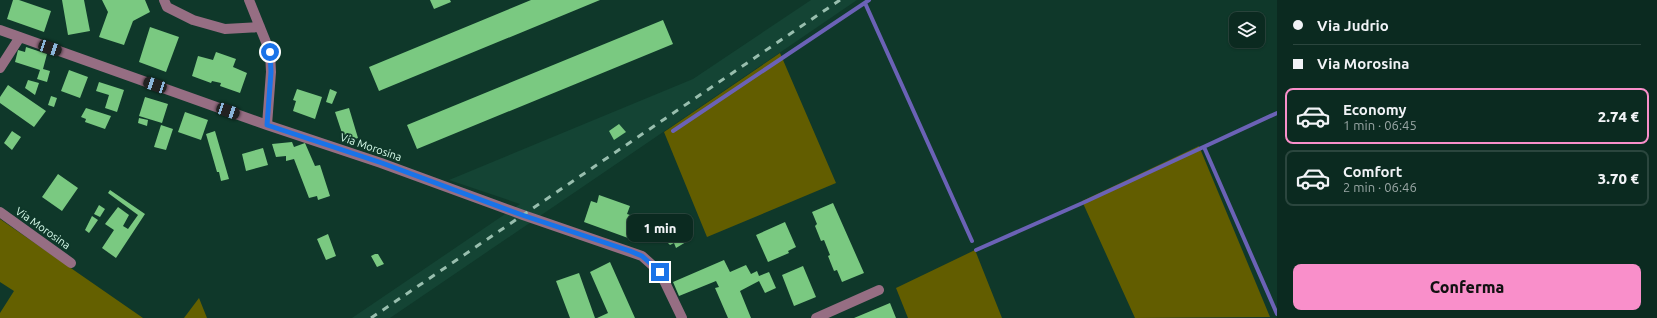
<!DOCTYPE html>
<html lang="it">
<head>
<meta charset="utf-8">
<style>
	:root { --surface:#0b2a20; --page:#143229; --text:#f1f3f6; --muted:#9aa7a5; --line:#2b463e; --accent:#f98fca }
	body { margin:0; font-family:Ubuntu,sans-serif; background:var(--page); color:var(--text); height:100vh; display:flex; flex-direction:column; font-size:15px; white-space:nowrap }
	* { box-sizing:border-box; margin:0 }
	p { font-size:13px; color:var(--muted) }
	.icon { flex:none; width:22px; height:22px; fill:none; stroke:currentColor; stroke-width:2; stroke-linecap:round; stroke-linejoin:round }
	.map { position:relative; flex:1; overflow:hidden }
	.sheet { display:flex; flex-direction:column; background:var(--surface); width:380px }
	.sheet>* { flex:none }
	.hud { display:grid; align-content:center; height:88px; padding:0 16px; background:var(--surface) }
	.buttons { position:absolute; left:1229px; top:12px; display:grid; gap:8px }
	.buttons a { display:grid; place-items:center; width:36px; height:36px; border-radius:8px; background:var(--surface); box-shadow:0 1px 3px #0004,0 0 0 1px var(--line); font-size:20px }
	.end { position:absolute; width:18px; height:18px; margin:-9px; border:5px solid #1a73e8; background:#fff; box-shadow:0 0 0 2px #fff }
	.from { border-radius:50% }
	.bubble { position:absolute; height:28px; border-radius:8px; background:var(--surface); box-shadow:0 1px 3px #0004,0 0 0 1px var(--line); font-size:13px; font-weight:800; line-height:28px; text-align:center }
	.car { position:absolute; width:12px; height:24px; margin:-12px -6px; border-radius:5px; box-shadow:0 0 3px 1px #0007; background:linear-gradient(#222 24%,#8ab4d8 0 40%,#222 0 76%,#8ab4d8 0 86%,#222 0) }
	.hud b { display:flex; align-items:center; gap:14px; height:38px; font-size:15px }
	.hud b+b { border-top:1px solid var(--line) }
	.hud i { width:10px; height:10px; background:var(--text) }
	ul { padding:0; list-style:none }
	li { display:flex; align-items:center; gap:12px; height:56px; margin:0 8px 6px; padding:0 8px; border:2px solid var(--line); border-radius:8px }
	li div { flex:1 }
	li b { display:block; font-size:15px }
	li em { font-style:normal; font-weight:800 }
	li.on { border-color:var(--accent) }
	li>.icon { width:36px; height:36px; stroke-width:1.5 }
	.button { display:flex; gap:8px; margin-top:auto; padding:8px 16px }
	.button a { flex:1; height:46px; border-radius:8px; background:var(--accent); color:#111; font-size:16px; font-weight:800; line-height:46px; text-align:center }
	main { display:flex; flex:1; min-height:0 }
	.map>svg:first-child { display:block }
</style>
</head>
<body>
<main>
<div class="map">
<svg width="1277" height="318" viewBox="0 0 1277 318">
	<rect width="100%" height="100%" fill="#0f382a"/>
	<path fill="#144434" d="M 811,0 L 857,0 L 390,318 L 352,318 L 520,204 L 449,180 L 693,79 Z"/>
	<path fill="#625d00" d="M 780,53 L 836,183 L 707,237 L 664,132 Z
		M 1199,146 L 1270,317 L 1135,318 L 1082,201 Z
		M 975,250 L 1002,318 L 908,318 L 896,288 Z"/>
	<path fill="#646000" d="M 0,219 L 143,318 L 0,318 L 0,313 L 14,291 L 0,282 Z
		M 199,298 L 207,318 L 184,318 Z"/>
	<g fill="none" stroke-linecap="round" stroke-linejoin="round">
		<path stroke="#6b62b6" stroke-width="4" d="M 865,3 L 972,241
			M 673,131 L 869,0
			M 1204,147 L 1277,314
			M 976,250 L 1087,201 L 1277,113"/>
	</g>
	<path fill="#7ac981" d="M 13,0 L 19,0 L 51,11 L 44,32 L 7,19 Z
		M 62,0 L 84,0 L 90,31 L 68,35 Z
		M 102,0 L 145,0 L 150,12 L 133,21 L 124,45 L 99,37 L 108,12 Z
		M 430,0 L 450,0 L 451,2 L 434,9 Z
		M 531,0 L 600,0 L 379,91 L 369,67 Z
		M 663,20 L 673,44 L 417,149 L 407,125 Z
		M 150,27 L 179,37 L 166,72 L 139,62 Z
		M 26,47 L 47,54 L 43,69 L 50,71 L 47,82 L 37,79 L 40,70 L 15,62 L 18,50 L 25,52 Z
		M 216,52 L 236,59 L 233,67 L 247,73 L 240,93 L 220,86 L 221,83 L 212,81 L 211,83 L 192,76 L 198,56 L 213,60 Z
		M 69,70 L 88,77 L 80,98 L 61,91 Z
		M 28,80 L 39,83 L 35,95 L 25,88 Z
		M 99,82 L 124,90 L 117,112 L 105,108 L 109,95 L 96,91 Z
		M 8,85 L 46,111 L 34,127 L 0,103 L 0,97 Z
		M 297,89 L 322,97 L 315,119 L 293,111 L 296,101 L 293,100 Z
		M 330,89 L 337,92 L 332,104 L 326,102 Z
		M 51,96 L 57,98 L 54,107 L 48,105 Z
		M 145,97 L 168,104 L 162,123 L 139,116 Z
		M 86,108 L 111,116 L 105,129 L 85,122 L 86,119 L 81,117 Z
		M 349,108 L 358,138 L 345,142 L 335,112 Z
		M 185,112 L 208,120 L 201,140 L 178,132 Z
		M 139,118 L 148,120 L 147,126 L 138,123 Z
		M 619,124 L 626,132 L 614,140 L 609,131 Z
		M 161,125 L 173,129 L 166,150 L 154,147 Z
		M 12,131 L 21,137 L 12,150 L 4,143 Z
		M 215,131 L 229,179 L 221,181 L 219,172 L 217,172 L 206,134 Z
		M 292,142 L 294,147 L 305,143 L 315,166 L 320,165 L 330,196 L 318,200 L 317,196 L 309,198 L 294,159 L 286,161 L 286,156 L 276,157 L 272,144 Z
		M 263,148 L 268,165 L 246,171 L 242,154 Z
		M 58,174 L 78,188 L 62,211 L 42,197 Z
		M 110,190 L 145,214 L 116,258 L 102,248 L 114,230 L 105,224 L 118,207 L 129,215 L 123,226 L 128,229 L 138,215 L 108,193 Z
		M 599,195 L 630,206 L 627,214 L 636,217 L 628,238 L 584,222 L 591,201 L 597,203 Z
		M 833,203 L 864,273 L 842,282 L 837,270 L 834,271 L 828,256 L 830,255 L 824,240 L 821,241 L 815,226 L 817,224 L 812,212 Z
		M 99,205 L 105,209 L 100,217 L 94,214 Z
		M 92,216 L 98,220 L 89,233 L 85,230 Z
		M 785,222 L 796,247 L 788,251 L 789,253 L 768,262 L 756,235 Z
		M 687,230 L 691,239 L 676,248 L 674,243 L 670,245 L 668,243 L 679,238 L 677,233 L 681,232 L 683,235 L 683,232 Z
		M 328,234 L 336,256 L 326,260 L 317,239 Z
		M 375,254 L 378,254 L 384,264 L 377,267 L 371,256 Z
		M 724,260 L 730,272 L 746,265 L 751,274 L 757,271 L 759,276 L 769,272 L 776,288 L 765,293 L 759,281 L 740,291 L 751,318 L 728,318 L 715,288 L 719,287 L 716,281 L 679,296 L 673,282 Z
		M 610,262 L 635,318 L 597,318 L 608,313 L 590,272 Z
		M 803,266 L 816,297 L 794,306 L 782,275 Z
		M 579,273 L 595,318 L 570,318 L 556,281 Z
		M 890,303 L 896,318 L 854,318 Z"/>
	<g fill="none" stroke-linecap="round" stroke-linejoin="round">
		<path stroke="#966e83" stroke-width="10" d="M 164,0 L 167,7 L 193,20 L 225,29 L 260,27
			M 249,0 L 270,52 L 271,72 L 267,125
			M 0,30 L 267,125 L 381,163 L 523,215 L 642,256 L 660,272 L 682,318
			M 0,68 L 20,37
			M 0,212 L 71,263
			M 816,318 L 879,290"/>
		<path stroke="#98beae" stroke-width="3" stroke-dasharray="7 7" stroke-linecap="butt" d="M 371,318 L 840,0"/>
	</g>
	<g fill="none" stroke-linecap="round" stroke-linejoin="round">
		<path stroke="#1a73e8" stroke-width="5" d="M 270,52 L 271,72 L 267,125 L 382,163 L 522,215 L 630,251 L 642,256 L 660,272"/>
	</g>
	<g text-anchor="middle" stroke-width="4" stroke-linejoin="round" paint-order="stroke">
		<g font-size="11" fill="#d9feed" stroke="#0f382a">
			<text transform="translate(371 147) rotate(19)" y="4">Via Morosina</text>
			<text transform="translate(43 228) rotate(35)" y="4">Via Morosina</text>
		</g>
	</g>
</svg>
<div class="buttons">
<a><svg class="icon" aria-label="layers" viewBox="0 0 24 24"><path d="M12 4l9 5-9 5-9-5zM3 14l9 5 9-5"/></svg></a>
</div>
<i class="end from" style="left:270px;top:52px"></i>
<i class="end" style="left:660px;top:272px"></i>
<div class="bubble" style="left:627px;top:214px;width:66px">1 min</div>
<i class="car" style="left:50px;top:48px;rotate:109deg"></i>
<i class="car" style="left:155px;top:85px;rotate:289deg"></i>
<i class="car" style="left:228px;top:111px;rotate:109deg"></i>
</div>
<section class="sheet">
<div class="hud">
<b><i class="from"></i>Via Judrio</b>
<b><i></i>Via Morosina</b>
</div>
<ul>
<li class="on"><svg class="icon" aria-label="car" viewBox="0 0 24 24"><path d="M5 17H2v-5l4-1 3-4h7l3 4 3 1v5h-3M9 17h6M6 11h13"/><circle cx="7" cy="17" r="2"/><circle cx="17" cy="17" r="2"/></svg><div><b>Economy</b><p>1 min · 06:45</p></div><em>2.74 €</em></li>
<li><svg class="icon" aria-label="car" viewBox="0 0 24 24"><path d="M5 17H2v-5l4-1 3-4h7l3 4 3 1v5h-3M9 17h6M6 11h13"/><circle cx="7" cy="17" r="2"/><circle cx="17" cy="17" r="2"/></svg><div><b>Comfort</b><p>2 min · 06:46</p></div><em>3.70 €</em></li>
</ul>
<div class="button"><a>Conferma</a></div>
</section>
</main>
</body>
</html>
